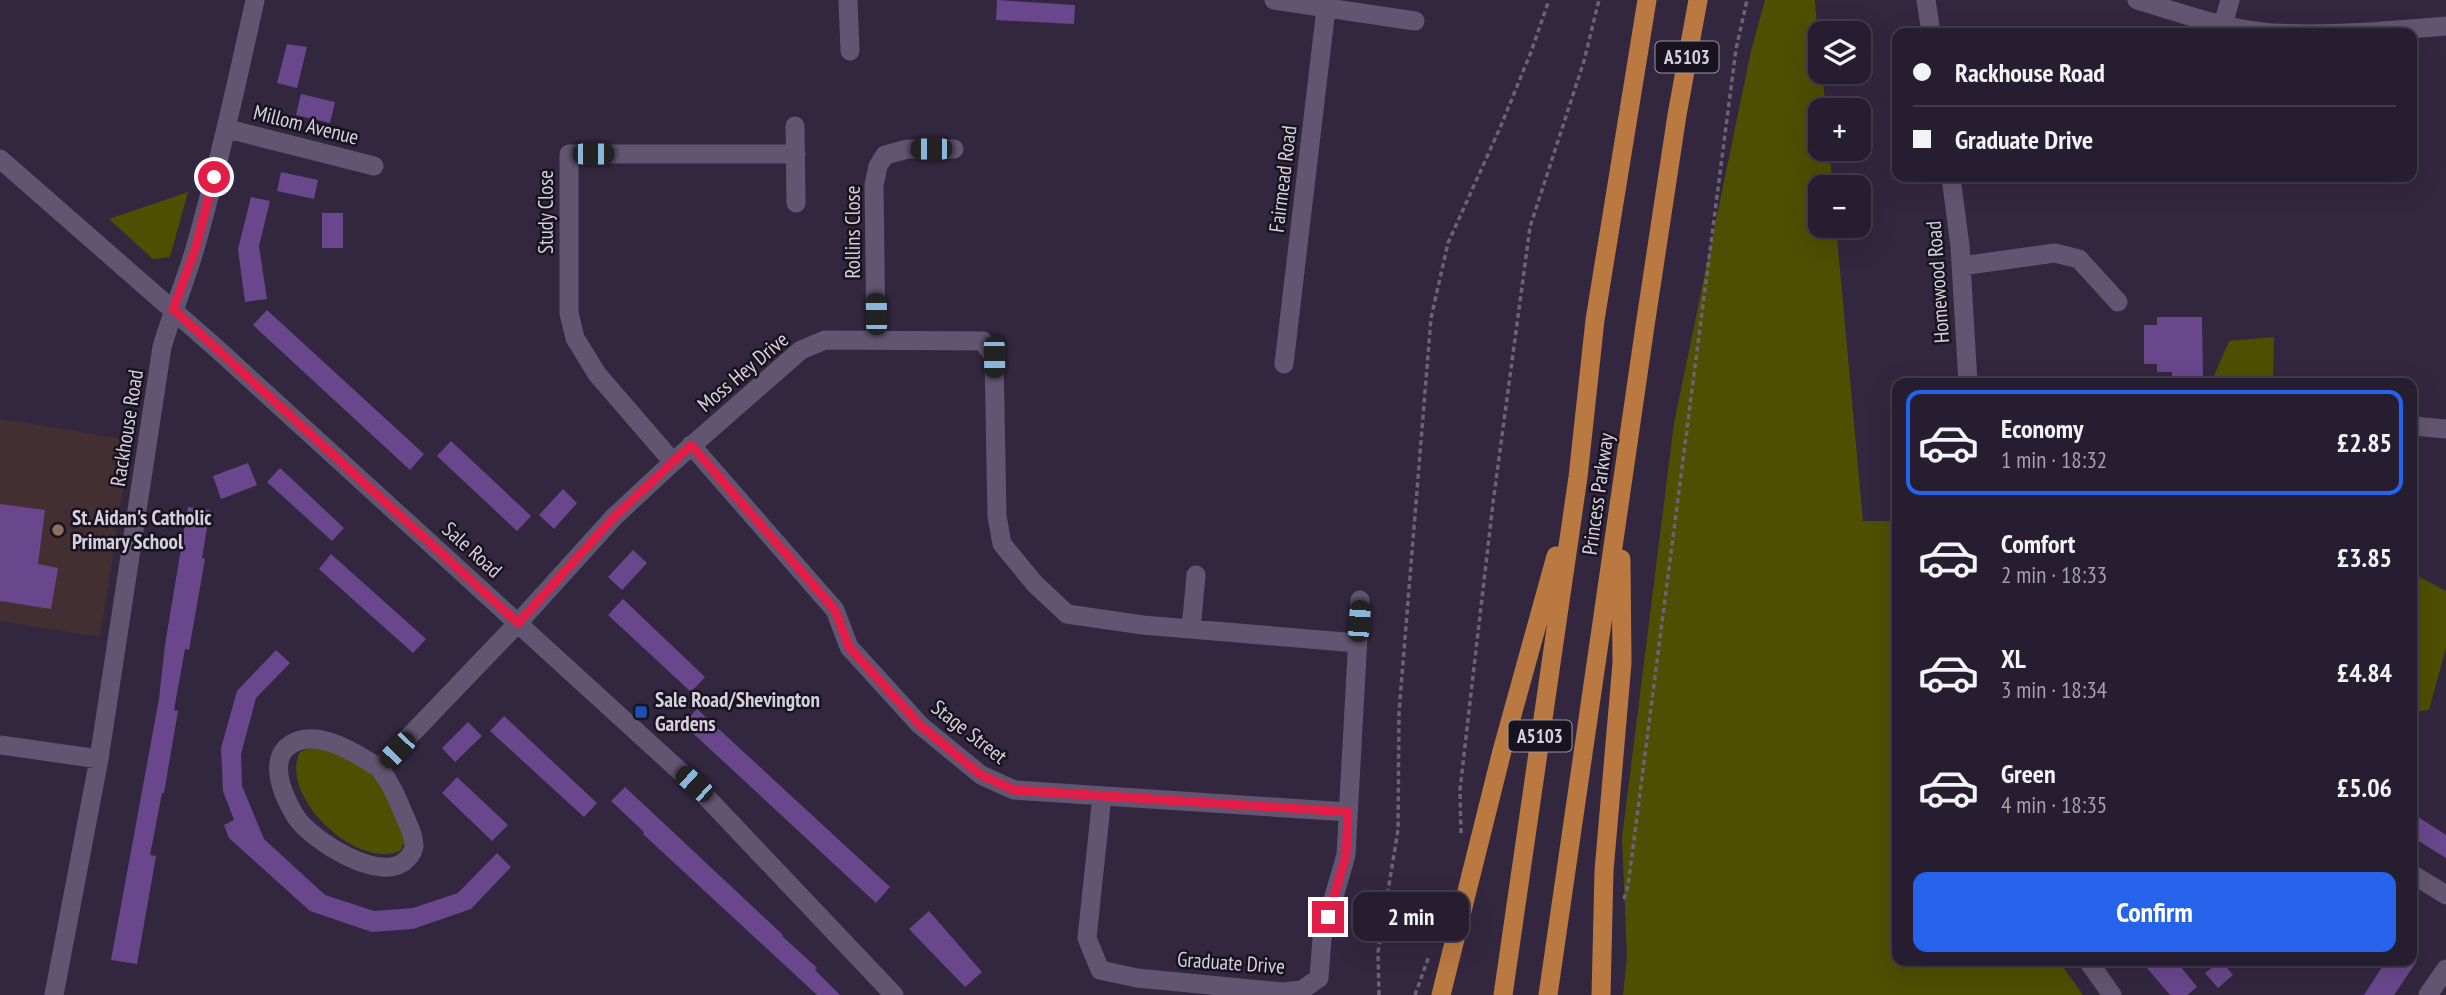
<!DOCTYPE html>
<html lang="en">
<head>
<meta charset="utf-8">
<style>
	:root { --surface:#261d30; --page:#322a3c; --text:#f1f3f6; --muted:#a4a2ab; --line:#423b4c; --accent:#2563eb }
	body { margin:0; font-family:"PT Sans Narrow",sans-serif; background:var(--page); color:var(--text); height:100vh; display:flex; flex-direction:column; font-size:26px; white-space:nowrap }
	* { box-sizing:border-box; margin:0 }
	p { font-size:23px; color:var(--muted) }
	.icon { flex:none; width:38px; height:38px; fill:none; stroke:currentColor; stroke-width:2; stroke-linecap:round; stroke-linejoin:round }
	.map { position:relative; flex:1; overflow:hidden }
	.side { position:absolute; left:1892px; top:378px; width:525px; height:588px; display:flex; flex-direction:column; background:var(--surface); border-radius:14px; box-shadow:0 7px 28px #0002,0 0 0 2px var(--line) }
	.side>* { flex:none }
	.hud { position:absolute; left:1892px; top:28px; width:525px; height:154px; border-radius:14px; box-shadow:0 7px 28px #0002,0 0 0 2px var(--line); display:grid; align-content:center; height:154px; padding:0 21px; background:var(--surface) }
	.controls { position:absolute; left:1808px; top:21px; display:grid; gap:14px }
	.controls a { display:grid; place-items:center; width:63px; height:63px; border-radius:14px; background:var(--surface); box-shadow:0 7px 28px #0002,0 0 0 2px var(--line); font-size:35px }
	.end { position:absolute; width:32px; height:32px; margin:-16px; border:9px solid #e11d48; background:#fff; box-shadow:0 0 0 4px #fff }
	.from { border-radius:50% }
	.bubble { position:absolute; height:49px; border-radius:14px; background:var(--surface); box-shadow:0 7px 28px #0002,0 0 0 2px var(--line); font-size:23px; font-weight:700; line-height:49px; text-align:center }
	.car { position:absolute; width:21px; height:42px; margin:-21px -10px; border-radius:9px; box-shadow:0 0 5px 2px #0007; background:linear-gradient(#222 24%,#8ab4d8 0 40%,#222 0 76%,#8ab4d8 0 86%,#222 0) }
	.hud b { display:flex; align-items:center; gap:24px; height:66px; font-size:26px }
	.hud b+b { border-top:2px solid var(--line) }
	.hud i { width:18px; height:18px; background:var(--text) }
	ul { padding:12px 0 0; list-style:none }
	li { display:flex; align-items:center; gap:21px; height:105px; margin:0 14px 10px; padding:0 7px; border:4px solid transparent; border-radius:14px }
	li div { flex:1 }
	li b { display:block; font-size:26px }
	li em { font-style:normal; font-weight:700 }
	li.on { border-color:var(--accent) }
	li>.icon { width:63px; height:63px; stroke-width:1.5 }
	.action { display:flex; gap:14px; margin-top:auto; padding:14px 21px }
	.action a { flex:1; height:80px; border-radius:14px; background:var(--accent); color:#fff; font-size:28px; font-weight:700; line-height:80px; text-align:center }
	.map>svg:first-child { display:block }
</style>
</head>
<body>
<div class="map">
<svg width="2446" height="995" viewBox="0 0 2446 995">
	<rect width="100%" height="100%" fill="#332740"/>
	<path fill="#432f32" d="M 0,419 L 131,440 L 100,637 L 0,621 Z"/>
	<path fill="#4e4f01" d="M 1765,0 L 1815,0 L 1820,72 L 1822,72 L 1826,110 L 1820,110 L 1820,149 L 1829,149 L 1833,187 L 1820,187 L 1820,226 L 1836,226 L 1863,521 L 1897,521 L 1897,961 L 2059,961 L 2083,995 L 1623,995 L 1627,958 L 1622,838 L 1674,423 L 1751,51 Z
		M 188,192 L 170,257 L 153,259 L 109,219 Z
		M 2274,337 L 2273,383 L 2211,383 L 2229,341 Z
		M 2412,573 L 2446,591 L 2446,648 L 2429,710 L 2412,712 Z
		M 311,748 C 340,751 374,768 388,795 C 396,809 400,826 405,842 L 400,851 C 357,870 278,796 300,752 Z"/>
	<path fill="#6a478d" d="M 997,0 L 1075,5 L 1074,24 L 996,20 Z
		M 287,44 L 307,47 L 297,88 L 277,83 Z
		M 301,94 L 335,102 L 330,123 L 296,115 Z
		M 281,172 L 318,180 L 314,199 L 277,191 Z
		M 251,197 L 270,201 L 259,246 L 267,299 L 245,302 L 238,249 Z
		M 322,213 L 343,213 L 343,248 L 322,248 Z
		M 267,310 L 424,454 L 410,470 L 253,325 Z
		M 2157,317 L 2202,317 L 2203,382 L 2172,382 L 2172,372 L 2157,372 L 2157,364 L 2144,364 L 2144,325 L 2157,325 Z
		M 451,441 L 531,516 L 517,531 L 437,456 Z
		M 248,463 L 257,485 L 221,499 L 213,476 Z
		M 280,468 L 344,528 L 332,541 L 267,482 Z
		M 563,489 L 577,503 L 554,529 L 539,515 Z
		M 0,504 L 45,510 L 38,564 L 58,568 L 51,609 L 0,601 Z
		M 188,507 L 210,510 L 202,558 L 205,559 L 189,650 L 185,649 L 174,710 L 178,711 L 164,793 L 162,793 L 150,855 L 156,856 L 137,964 L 111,960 L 159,699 L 165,645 Z
		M 633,550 L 647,563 L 622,590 L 608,577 Z
		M 331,554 L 426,639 L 413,653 L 319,569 Z
		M 623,599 L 705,677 L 691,692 L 608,615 Z
		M 276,650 L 290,663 L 256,698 L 241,754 L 242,786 L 264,839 L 325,895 L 374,911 L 413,908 L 458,893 L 497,853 L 511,867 L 471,909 L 413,929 L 372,932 L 310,911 L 229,838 L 224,825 L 234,820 L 223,791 L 221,748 L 237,691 Z
		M 697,709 L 890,887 L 876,903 L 683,724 Z
		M 504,716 L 597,803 L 584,817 L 490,731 Z
		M 468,722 L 482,736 L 455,762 L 442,748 Z
		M 457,777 L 508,825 L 492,841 L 442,793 Z
		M 625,787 L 783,935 L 782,936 L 817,968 L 815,970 L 840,995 L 817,995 L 643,834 L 644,832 L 611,801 Z
		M 2412,813 L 2446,835 L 2446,858 L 2412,837 Z
		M 929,911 L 982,972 L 965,987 L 909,929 Z
		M 2141,961 L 2176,961 L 2197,987 L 2187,995 L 2170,995 Z
		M 2221,961 L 2233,975 L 2218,988 L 2205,973 Z
		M 2386,961 L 2417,961 L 2394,995 L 2364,995 Z"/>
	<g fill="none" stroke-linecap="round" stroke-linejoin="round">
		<path stroke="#6c6278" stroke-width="3.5" stroke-dasharray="5 3.5" stroke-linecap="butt" d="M 1461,833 L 1460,790 L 1470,702 L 1493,503 L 1530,227 L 1584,61 L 1599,0
			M 1624,899 L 1628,886 L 1736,49 L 1747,0
			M 1379,995 L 1378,952 L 1398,830 L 1399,712 L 1431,318 L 1448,243 L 1500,128 L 1531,52 L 1549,0
			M 1415,995 L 1429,956"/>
		<path stroke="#625571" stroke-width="19" d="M 848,0 L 850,51
			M 1274,0 L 1415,21
			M 1926,0 L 1931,33
			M 2137,0 C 2181,13 2227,30 2273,33 C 2331,36 2389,31 2446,26
			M 2223,25 L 2230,0
			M 795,126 L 796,203
			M 228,129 L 374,166
			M 1951,177 L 1960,246 L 1968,383
			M 1961,266 L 2055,253 L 2079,259 L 2118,302
			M 876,340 L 874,185 L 878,166 L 885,155 L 908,149 L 954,149
			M 1284,364 L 1327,0
			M 2414,426 L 2446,429
			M 691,445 L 835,610 L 849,647 L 920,725 L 981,775 L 1014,790 L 1348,812
			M 673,462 L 597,374 L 575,338 L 569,313 L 569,154 L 796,154
			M 1191,629 L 1196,575
			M 0,745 L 99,759
			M 379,768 C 391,783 397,798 404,815 C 408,824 414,835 414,845 C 414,851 411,855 407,859 C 383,886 311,840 296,817 C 291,809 285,797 282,788 C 278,775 276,758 286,748 C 312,724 356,753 379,768 L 518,623 L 614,517 L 673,462 L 801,350 L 825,340 L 983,341 L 994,357 L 997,516 L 1002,544 L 1035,584 L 1067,614 L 1143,625 L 1357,643
			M 1102,796 L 1087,938 L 1100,970 L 1137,978 L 1283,992 L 1302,990 L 1319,978 L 1322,938 L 1346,855 L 1360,600
			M 2412,874 L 2446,895
			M 2088,961 L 2112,995
			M 54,995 L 99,759 L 162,347 C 172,313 186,280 196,245 C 219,164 237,83 255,0
			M 2428,995 L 2446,969"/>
		<path stroke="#625571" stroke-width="19" d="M 0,159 L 215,347 L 694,784 L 894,995"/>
		<path stroke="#b97941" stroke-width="19" d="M 1441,995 L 1502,751 L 1556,556
			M 1503,995 L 1578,477 L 1595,320 L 1647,0
			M 1548,995 L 1645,326 L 1677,115 L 1698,0
			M 1601,995 L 1604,871 L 1622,663 L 1621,559"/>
	</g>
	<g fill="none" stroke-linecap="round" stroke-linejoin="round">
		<path stroke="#e11d48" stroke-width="9" d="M 214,177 L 195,250 L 173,309 L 518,623 L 614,517 L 691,445 L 835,610 L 849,647 L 920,725 L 981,775 L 1014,790 L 1348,812 L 1346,855 L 1328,917"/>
	</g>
	<circle fill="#8d6e63" stroke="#18131e" stroke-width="2.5" cx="58" cy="530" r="7"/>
	<rect fill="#1a4fb4" stroke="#18131e" stroke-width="2.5" x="634" y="705" width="14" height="14" rx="3.5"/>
	<g text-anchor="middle" stroke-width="5" stroke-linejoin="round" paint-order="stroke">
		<g fill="#18131e" stroke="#9d97a5" stroke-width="2">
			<rect x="1655.5" y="41.5" width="63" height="31" rx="5"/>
			<rect x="1508.5" y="720.5" width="63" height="31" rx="5"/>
		</g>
		<g font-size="19" font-weight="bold" fill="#d6cfdf">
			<text x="1687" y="64">A5103</text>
			<text x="1540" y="743">A5103</text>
		</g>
		<g font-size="21" fill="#d6cfdf" stroke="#18131e">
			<text transform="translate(306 125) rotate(14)" y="7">Millom Avenue</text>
			<text transform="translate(1283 179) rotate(-83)" y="7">Fairmead Road</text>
			<text transform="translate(546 212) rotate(-90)" y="7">Study Close</text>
			<text transform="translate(853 232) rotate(-90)" y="7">Rollins Close</text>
			<text transform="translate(1938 282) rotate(-94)" y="7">Homewood Road</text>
			<text transform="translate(743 372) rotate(-40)" y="7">Moss Hey Drive</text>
			<text transform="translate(127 428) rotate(-81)" y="7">Rackhouse Road</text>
			<text transform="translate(1598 494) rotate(-82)" y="7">Princess Parkway</text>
			<text transform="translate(472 550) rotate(42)" y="7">Sale Road</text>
			<text transform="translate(969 732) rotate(38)" y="7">Stage Street</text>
			<text transform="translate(1231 963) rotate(4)" y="7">Graduate Drive</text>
		</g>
		<g font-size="21" font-weight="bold" fill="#d6cfdf" stroke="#18131e" text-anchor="start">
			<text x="72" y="525">St. Aidan's Catholic<tspan x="72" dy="24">Primary School</tspan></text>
			<text x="655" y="707">Sale Road/Shevington<tspan x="655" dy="24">Gardens</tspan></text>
		</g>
	</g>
</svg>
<div class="controls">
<a><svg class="icon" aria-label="layers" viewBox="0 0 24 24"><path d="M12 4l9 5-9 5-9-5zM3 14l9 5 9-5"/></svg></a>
<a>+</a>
<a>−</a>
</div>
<i class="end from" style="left:214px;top:177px"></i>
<i class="end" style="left:1328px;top:917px"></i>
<div class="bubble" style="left:1353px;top:892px;width:116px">2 min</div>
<i class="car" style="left:931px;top:149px;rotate:270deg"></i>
<i class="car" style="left:593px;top:154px;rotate:90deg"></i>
<i class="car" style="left:876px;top:314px;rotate:359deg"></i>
<i class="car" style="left:994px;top:357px;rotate:179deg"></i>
<i class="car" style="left:1359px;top:621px;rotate:4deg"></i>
<i class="car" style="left:397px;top:750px;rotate:224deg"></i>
<i class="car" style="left:694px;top:784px;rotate:312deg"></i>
<div class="hud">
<b><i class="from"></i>Rackhouse Road</b>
<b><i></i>Graduate Drive</b>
</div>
<section class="side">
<ul>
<li class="on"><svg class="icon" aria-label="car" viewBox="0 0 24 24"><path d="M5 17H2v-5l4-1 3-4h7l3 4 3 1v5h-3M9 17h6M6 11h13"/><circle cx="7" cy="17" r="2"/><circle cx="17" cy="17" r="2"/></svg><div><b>Economy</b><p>1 min · 18:32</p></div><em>£2.85</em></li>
<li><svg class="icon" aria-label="car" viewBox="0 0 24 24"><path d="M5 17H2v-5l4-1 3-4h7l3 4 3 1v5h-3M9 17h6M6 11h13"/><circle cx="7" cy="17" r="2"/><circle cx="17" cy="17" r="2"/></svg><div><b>Comfort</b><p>2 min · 18:33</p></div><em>£3.85</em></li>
<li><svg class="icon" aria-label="car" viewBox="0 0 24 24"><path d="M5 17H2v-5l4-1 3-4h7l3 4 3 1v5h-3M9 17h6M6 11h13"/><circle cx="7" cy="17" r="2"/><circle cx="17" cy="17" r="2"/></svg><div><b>XL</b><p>3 min · 18:34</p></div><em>£4.84</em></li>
<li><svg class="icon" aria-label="car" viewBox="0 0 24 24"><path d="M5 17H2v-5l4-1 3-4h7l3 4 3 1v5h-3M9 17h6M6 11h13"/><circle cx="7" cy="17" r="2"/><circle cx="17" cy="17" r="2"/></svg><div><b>Green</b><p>4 min · 18:35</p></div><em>£5.06</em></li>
</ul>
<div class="action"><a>Confirm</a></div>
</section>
</div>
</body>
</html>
